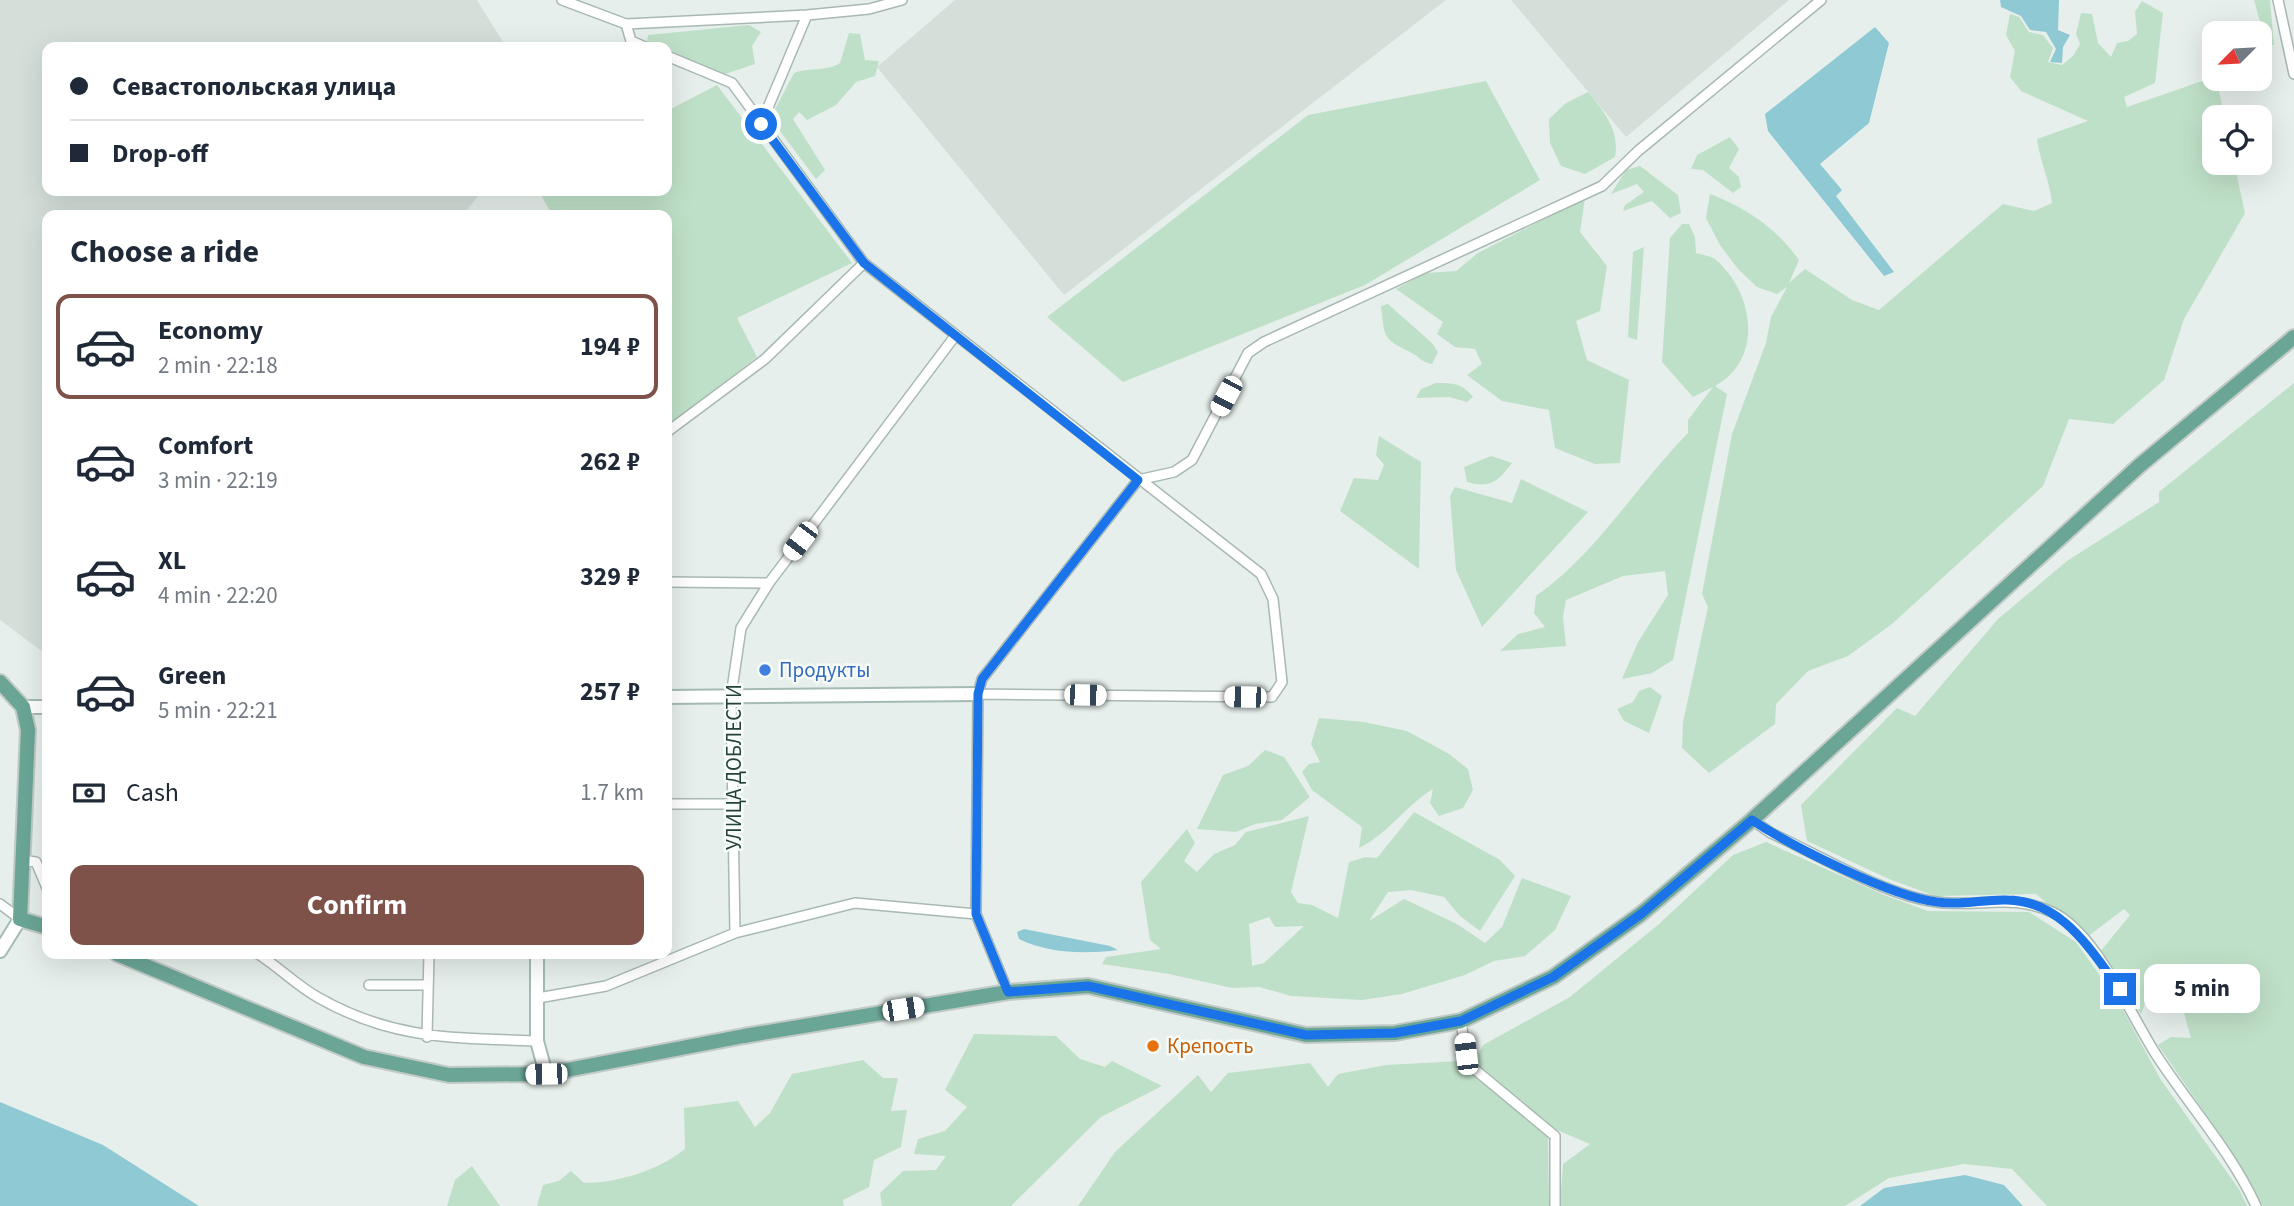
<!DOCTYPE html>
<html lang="en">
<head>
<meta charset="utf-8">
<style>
	:root { --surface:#fff; --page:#f2f2f3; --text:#1f2937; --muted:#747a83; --line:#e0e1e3; --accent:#7f5249 }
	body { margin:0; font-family:"Source Sans 3",sans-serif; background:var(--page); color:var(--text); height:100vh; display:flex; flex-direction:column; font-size:26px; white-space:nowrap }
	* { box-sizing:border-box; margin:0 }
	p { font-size:23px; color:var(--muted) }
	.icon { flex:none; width:38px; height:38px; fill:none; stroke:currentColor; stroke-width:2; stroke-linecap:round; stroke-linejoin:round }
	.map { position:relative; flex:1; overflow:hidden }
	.details { position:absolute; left:42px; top:210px; width:630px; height:749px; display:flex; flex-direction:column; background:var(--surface); border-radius:14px; box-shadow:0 7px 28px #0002 }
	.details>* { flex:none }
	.top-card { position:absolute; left:42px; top:42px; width:630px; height:154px; border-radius:14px; box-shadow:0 7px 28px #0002; display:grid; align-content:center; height:154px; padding:0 28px; background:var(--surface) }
	.needle { width:46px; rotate:246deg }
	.tools { position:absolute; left:2202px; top:21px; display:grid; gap:14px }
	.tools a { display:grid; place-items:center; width:70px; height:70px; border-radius:14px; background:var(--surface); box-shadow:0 7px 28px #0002; font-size:35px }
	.end { position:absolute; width:32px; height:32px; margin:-16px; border:9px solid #1a73e8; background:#fff; box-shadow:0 0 0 4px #fff }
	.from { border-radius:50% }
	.bubble { position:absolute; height:49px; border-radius:14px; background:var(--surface); box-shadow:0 7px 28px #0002; font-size:23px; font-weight:700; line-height:49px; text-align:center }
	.car { position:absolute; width:21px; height:42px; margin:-21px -10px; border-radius:9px; box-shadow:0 0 5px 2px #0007; background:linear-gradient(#fff 24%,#345 0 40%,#fff 0 76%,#345 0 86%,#fff 0) }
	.top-card b { display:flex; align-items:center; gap:24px; height:66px; font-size:26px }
	.top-card b+b { border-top:2px solid var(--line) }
	.top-card i { width:18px; height:18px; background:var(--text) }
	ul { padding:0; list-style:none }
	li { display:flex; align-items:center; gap:21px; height:105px; margin:0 14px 10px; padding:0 14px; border:4px solid transparent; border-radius:14px }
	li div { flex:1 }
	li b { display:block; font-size:26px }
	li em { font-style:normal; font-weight:700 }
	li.active { border-color:var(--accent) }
	li>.icon { width:63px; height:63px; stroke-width:1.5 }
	h2 { padding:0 28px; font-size:32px; line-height:84px }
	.pay { display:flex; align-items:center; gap:18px; height:77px; padding:0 28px; font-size:26px }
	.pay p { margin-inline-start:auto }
	.button { display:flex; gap:14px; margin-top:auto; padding:14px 28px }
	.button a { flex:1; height:80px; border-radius:14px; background:var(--accent); color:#fff; font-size:28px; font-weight:700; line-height:80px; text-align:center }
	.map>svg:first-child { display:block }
</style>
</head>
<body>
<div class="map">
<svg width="2294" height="1206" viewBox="0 0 2294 1206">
	<rect width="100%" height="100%" fill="#e6efeb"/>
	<path fill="#d4dfda" d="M 0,0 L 477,0 L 506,47 L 47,47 L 47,191 L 482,191 L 463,215 L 47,215 L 47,655 L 0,620 Z
		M 955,0 L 1446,0 L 1064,295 L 877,67 Z
		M 1511,0 L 1789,0 L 1626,137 Z"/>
	<path fill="#bfe0c8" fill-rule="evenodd" d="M 2254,0 L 2270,0 L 2274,45 L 2266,44 Z
		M 2142,1 L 2163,13 L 2155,83 L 2124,97 L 2127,107 L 2214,77 L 2216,79 L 2225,117 L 2214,117 L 2214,163 L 2234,163 L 2245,213 L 2184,319 L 2164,380 L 2113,424 L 2069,419 L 2043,486 L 1892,624 L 1848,656 L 1808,671 L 1776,704 L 1775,724 L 1709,773 L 1682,748 L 1683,722 L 1708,607 L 1702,594 L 1732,434 L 1766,343 L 1771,317 L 1787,287 L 1777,294 L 1757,287 L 1738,269 L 1720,245 L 1706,218 L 1710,194 C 1747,208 1776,228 1799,260 L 1789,283 L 1805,269 L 1852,300 L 1879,310 L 2003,204 L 2034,211 L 2052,203 C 2050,181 2040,162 2037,139 L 2088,121 L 2021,91 L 2010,77 L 2015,51 L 2006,35 L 2010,14 L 2019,17 L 2029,32 L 2043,35 L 2053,48 L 2048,62 L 2062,65 L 2073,56 L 2080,44 L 2076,34 L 2081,13 L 2092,14 L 2098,43 L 2111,57 L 2117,43 L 2128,41 L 2137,34 L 2135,12 Z
		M 749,25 L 761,32 L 752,46 L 755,64 L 725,74 L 647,42 L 648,35 Z
		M 849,33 L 860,34 L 865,60 L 879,61 L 875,76 L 856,82 L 836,105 L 807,120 L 799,112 L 793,119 L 825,170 L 816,179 L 774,123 L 773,113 L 794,73 C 810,67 826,72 840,63 Z
		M 1486,81 L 1540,180 L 1365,285 L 1123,382 L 1047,317 L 1308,115 Z
		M 717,85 L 852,263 L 737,318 L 757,357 L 667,426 L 667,215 L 552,215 L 539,191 L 667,191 L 667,111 Z
		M 1588,92 C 1604,111 1620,131 1615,157 L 1585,174 L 1561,166 L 1550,143 L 1549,119 L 1566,103 Z
		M 1730,137 L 1739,149 L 1729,168 L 1739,177 L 1741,187 L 1733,193 L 1703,170 L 1691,169 L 1697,155 Z
		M 1640,166 L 1678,195 L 1681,213 L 1670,218 L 1652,201 L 1623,211 L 1625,205 L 1644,192 L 1637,184 L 1611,194 L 1626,170 Z
		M 1585,198 L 1580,232 L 1607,266 L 1600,311 L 1576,321 L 1587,360 L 1629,380 L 1620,463 L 1595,464 L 1555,448 L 1549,410 L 1502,401 L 1467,375 L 1482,364 L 1475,349 L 1455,347 L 1437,334 L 1443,322 L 1396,289 L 1426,273 L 1456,271 L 1478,253 Z
		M 1682,224 L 1689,224 L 1695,237 L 1696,253 C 1702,255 1712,256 1716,260 C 1754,293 1764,359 1715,386 L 1727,394 L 1673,660 L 1652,673 L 1622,679 L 1638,642 L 1668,595 L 1665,571 L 1623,576 L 1566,600 L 1563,617 L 1566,646 L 1500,651 L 1518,634 L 1545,627 L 1534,613 L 1536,596 C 1597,553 1636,486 1688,433 L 1688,420 L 1713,387 L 1693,397 L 1662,362 L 1670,238 Z
		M 1644,247 L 1637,340 L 1628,337 L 1633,252 Z
		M 1388,304 L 1432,343 L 1438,352 L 1432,364 C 1420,362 1418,355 1408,351 C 1381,338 1385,335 1381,306 Z
		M 1436,383 C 1453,383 1462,383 1473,397 L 1467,402 L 1449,397 L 1416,398 L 1421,389 Z
		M 2294,383 L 2294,1206 L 2263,1206 L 2231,1151 L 2158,1045 L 2171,1037 L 2191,1038 L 2171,966 L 2159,967 L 2141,1014 L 2100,952 L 2130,915 L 2124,909 L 2087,937 L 2036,894 L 1935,896 L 1889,879 L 1807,841 L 1801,805 L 1897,708 L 1915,716 L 1998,619 L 2067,561 L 2159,502 L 2159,492 Z
		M 1379,436 L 1421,462 L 1419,569 L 1340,511 L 1354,478 L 1378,480 L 1384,465 L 1376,455 Z
		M 1491,456 L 1512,463 C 1499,481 1490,489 1467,482 L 1464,467 Z
		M 1521,479 L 1588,512 L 1482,627 L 1456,570 L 1450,496 L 1455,487 L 1512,503 Z
		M 1650,687 L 1662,696 L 1649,733 L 1624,721 L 1617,709 L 1633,702 L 1639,691 Z
		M 1319,718 L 1364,722 L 1407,731 L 1449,754 L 1468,769 L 1473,790 L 1463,808 L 1439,816 L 1430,803 L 1433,789 C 1405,806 1388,834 1359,848 L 1362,827 L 1312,790 L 1302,772 L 1309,764 L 1320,762 L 1311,744 Z
		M 1265,750 L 1284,757 L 1310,797 L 1282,820 L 1255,824 L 1236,832 L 1197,829 L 1223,775 L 1248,766 Z
		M 1414,812 L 1500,860 L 1515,876 L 1480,931 L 1460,916 L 1444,897 L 1411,890 L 1388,892 L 1369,921 L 1404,899 L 1457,924 L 1485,943 L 1502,927 L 1522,878 L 1571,896 L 1555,930 L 1525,956 L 1494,961 L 1465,975 L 1402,994 L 1362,1000 L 1291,996 L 1259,987 L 1232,988 L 1169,974 L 1102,964 L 1106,957 L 1161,949 L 1150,940 L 1141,882 L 1187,829 L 1195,843 L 1184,861 L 1197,872 L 1214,854 L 1235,845 L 1246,832 L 1309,816 L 1291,892 L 1298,903 L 1312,905 L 1338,918 L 1349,862 L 1366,857 L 1377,858 ZM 1269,917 L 1275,927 L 1304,926 L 1264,963 L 1252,966 L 1249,924 Z
		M 1766,842 L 1884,895 L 1928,911 L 2029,912 L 2076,942 L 2118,1001 L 2161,1080 L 2239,1189 L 2247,1206 L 2047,1206 L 2012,1169 L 1964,1164 L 1889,1178 L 1845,1206 L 1560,1206 L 1563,1164 L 1590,1144 L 1557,1130 L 1473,1063 L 1483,1045 L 1570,997 L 1659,924 L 1733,855 Z
		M 974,1034 L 1056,1036 L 1080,1059 L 1105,1067 L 1112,1061 L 1162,1086 L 1101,1117 L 1011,1206 L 882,1206 L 880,1193 L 903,1171 L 936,1170 L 946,1156 L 914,1154 L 918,1139 L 945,1131 L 967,1107 L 945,1090 Z
		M 863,1060 L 883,1078 L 898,1078 L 891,1111 L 907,1110 L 901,1147 L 874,1160 L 869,1187 L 843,1200 L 844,1206 L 537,1206 L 543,1185 L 559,1181 L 571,1171 L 584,1183 C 618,1183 659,1170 685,1149 L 684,1108 L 738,1101 L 755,1127 L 770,1113 L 792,1074 Z
		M 1459,1061 L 1548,1137 L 1549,1206 L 1078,1206 L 1115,1152 L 1198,1075 L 1211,1092 L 1228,1073 L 1310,1063 L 1328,1087 L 1338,1074 L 1386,1065 Z
		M 472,1166 L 500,1206 L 447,1206 L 455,1180 Z"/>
	<path fill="#8ec9d4" d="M 2000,0 L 2059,0 L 2058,30 L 2070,35 L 2063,47 L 2062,63 L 2050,62 L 2056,49 L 2046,32 L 2030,30 L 2021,16 L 2001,7 Z
		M 1875,27 L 1889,43 L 1869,123 L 1820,164 L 1842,190 L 1836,196 L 1894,272 L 1884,276 L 1768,131 L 1765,114 Z
		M 1024,929 L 1110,946 L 1118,950 C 1085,954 1050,954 1019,939 L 1017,932 Z
		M 0,1102 L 103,1145 L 199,1206 L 0,1206 Z
		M 1965,1175 L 2004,1185 L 2023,1206 L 1860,1206 L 1884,1188 Z"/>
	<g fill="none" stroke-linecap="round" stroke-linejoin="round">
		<defs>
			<path id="street" d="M 562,0 L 626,24 L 807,15 L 869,9 L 902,0
				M 2278,0 L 2294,74
				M 626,24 L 631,41 L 645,47
				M 667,56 L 732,83 L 864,263 L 1261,574 L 1273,599 L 1282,682 L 1272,697 L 978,694
				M 761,124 L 807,15
				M 667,432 L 765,359 L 864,263
				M 667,582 L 769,583
				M 667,804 L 732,804
				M 1752,820 L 1771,833 C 1819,855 1886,896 1937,902 C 1977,908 2012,893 2052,912 C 2097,933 2130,1015 2157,1056 C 2189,1105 2232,1153 2256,1206
				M 21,860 L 36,862 L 47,888
				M 0,904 L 20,919
				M 735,933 L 731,696 L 741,628 L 769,583 L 955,336
				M 258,954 C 279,967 297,986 319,998 C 393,1040 455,1038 537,1041
				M 369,985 L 428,985
				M 1008,992 L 976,914 L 978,694 L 982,679 L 1138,480 L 1174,472 L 1192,460 L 1248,353 L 1264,342 L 1602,186 L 1638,151 L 1821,0
				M 538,998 L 606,986 L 735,933 L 855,903 L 976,914
				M 1461,1021 L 1467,1063 L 1555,1136 L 1555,1206
				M 427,1037 L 429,954"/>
			<path id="secondary" d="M 667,697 L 978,694
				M 23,707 L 47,707
				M 0,951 L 20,919
				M 537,954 L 537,1041 L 546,1074"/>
			<path id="primary" d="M 0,682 L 23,707 L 28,730 L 20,919 L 47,927
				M 117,954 L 364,1057 L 449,1075 L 546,1074 L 744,1036 L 1008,992 L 1088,986 L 1306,1035 L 1395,1033 L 1461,1021 L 1553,977 L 1641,914 L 1752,820 L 2139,466 L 2294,337"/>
		</defs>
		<use href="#street" stroke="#a8b8b2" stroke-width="12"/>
		<use href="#secondary" stroke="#a4bbb3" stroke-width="16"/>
		<use href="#primary" stroke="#c2cac8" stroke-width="18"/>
		<use href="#street" stroke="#fff" stroke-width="9"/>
		<use href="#secondary" stroke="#fff" stroke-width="12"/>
		<use href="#primary" stroke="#6aa596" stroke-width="14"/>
	</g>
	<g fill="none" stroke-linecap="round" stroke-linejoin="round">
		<path stroke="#1a73e8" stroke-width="9" d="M 761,124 L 864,263 L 1138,480 L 982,679 L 978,694 L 976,914 L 1008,992 L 1088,986 L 1306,1035 L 1395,1033 L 1461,1021 L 1553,977 L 1641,914 L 1752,820 C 1791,846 1892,897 1937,902 C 1961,906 1984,899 2007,900 C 2063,901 2090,950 2120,989"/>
	</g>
	<circle fill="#3f7fe0" stroke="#f7fbf9" stroke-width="2.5" cx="765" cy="670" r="7"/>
	<circle fill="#e8710a" stroke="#f7fbf9" stroke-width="2.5" cx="1153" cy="1046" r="7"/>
	<g text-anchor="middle" stroke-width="5" stroke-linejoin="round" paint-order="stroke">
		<g font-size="21" fill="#366cbe" stroke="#f7fbf9" text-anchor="start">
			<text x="779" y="677">Продукты</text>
		</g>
		<g font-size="21" fill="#24423a" stroke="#f7fbf9">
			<text transform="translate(734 767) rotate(-90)" y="7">УЛИЦА ДОБЛЕСТИ</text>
		</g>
		<g font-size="21" fill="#c56008" stroke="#f7fbf9" text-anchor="start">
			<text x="1167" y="1053">Крепость</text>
		</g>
	</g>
</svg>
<div class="tools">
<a><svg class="needle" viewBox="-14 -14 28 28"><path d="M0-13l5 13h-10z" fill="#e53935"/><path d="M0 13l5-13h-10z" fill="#747a83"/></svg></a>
<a><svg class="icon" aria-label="locate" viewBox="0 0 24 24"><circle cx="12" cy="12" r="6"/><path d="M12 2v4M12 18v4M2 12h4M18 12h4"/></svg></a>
</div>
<i class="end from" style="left:761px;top:124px"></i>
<i class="end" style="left:2120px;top:989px"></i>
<div class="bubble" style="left:2144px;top:964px;width:116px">5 min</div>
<i class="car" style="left:1226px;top:396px;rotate:208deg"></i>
<i class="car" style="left:800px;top:541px;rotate:217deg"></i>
<i class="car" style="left:1085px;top:695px;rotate:91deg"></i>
<i class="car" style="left:1245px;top:697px;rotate:271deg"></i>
<i class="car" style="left:903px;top:1009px;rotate:81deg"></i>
<i class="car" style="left:1466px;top:1054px;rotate:353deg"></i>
<i class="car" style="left:546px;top:1074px;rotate:269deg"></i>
<div class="top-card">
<b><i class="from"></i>Севастопольская улица</b>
<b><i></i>Drop-off</b>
</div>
<section class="details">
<h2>Choose a ride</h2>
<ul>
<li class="active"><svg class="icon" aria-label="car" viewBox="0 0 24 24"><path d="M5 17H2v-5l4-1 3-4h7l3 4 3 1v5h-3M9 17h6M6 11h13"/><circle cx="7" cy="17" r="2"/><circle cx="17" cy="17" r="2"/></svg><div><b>Economy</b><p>2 min · 22:18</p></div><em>194 ₽</em></li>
<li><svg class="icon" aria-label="car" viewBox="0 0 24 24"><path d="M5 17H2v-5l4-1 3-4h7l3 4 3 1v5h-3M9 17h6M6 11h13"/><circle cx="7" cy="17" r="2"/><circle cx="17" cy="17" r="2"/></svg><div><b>Comfort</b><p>3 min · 22:19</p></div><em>262 ₽</em></li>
<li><svg class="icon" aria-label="car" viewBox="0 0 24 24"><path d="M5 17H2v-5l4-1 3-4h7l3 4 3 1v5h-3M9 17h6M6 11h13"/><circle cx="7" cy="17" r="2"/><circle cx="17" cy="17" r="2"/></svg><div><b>XL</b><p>4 min · 22:20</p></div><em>329 ₽</em></li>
<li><svg class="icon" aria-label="car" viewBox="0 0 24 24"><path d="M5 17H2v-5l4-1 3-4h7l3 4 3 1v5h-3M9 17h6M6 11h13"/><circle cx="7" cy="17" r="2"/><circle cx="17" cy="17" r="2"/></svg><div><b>Green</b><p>5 min · 22:21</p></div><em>257 ₽</em></li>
</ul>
<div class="pay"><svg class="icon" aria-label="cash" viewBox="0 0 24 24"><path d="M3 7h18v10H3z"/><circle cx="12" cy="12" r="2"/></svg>Cash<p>1.7 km</p></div>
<div class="button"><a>Confirm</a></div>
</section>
</div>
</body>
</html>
